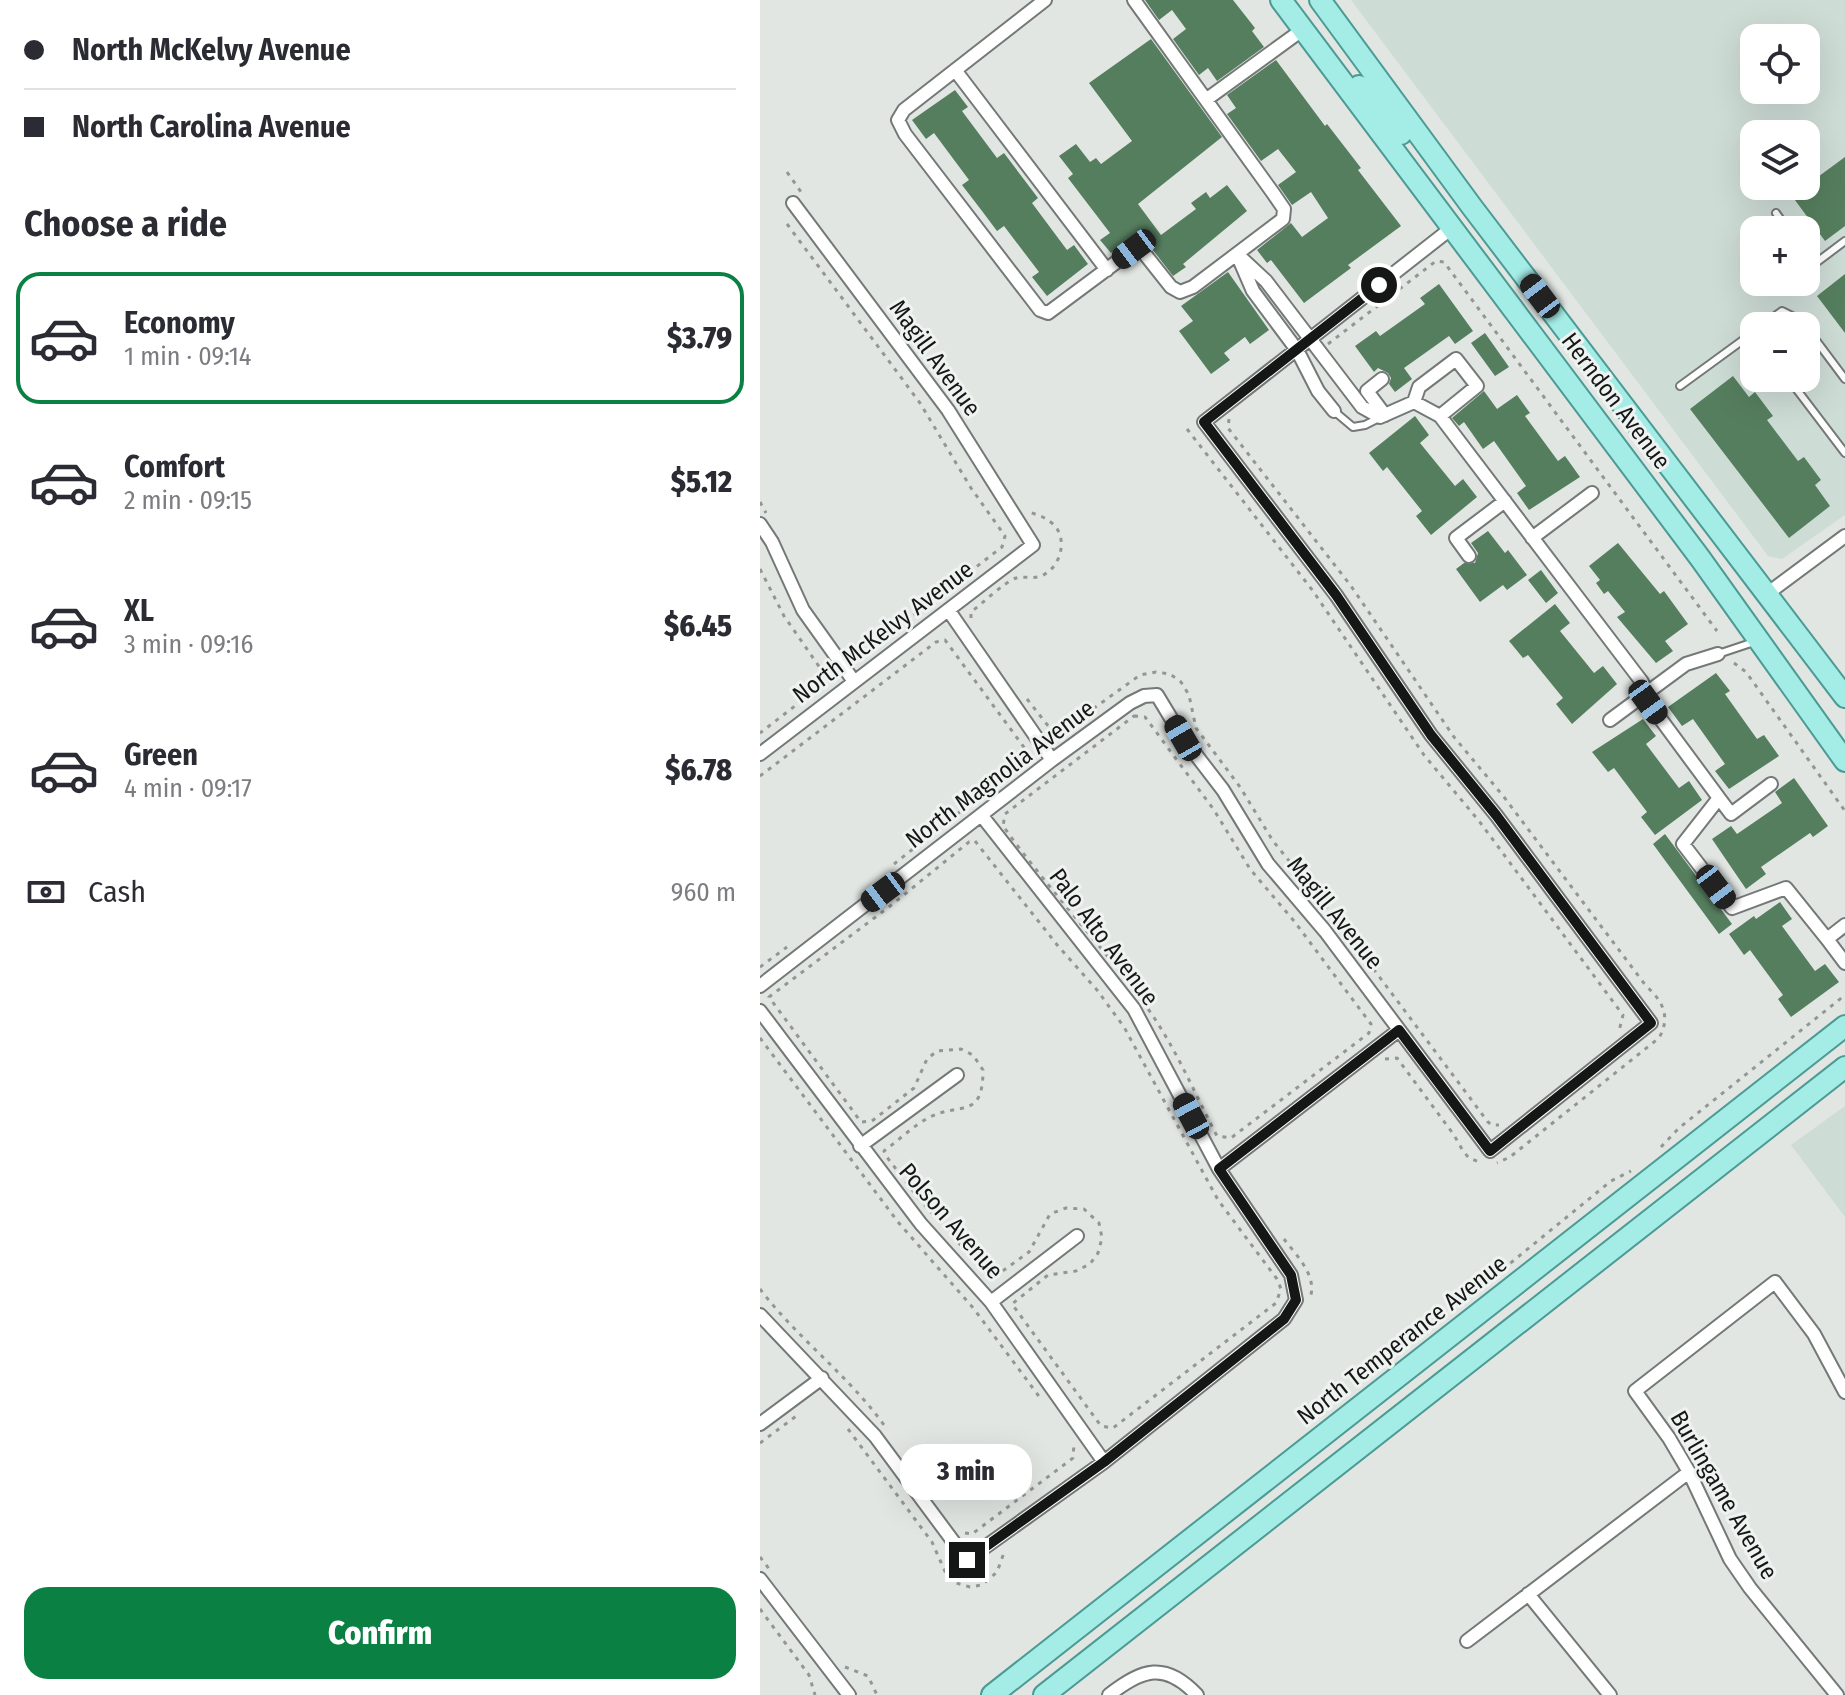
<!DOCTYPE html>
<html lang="en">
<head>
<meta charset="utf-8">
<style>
	:root { --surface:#fff; --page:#f7f7f7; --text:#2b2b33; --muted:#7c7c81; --line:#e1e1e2; --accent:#0b8043 }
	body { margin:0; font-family:"Fira Sans Condensed",sans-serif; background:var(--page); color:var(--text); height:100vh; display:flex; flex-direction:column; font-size:30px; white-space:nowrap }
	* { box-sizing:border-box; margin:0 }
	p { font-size:26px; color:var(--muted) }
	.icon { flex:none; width:44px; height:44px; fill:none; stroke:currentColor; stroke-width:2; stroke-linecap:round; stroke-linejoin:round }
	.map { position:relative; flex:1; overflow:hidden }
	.side { display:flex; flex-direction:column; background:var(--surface); width:760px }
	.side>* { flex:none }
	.top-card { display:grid; align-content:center; height:176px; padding:0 24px; background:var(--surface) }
	.fabs { position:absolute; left:980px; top:24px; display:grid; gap:16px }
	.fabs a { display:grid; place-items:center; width:80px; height:80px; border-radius:16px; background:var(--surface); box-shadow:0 8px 32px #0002; font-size:40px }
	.end { position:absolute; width:36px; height:36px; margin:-18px; border:10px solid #151716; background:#fff; box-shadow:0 0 0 4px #fff }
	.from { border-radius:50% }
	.bubble { position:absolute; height:56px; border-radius:24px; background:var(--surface); box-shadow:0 8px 32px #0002; font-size:26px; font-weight:800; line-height:56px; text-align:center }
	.car { position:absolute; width:24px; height:48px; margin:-24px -12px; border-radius:10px; box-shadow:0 0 6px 2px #0007; background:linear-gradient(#222 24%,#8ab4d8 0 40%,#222 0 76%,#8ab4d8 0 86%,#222 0) }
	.top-card b { display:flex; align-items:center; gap:28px; height:76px; font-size:30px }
	.top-card b+b { border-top:2px solid var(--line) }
	.top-card i { width:20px; height:20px; background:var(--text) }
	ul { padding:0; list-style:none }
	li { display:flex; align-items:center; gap:24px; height:132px; margin:0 16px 12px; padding:0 8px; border:4px solid transparent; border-radius:24px }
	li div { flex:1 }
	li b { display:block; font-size:30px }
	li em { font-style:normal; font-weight:800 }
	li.active { border-color:var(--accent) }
	li>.icon { width:72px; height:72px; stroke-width:1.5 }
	h2 { padding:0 24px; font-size:36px; line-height:96px }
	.pay { display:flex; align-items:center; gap:20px; height:88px; padding:0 24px; font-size:30px }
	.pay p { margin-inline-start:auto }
	.button { display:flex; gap:16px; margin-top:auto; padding:16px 24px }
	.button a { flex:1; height:92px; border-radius:24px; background:var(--accent); color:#fff; font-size:32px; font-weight:800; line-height:92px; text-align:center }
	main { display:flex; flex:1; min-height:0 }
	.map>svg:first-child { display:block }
</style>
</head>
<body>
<main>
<section class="side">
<div class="top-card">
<b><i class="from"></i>North McKelvy Avenue</b>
<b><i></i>North Carolina Avenue</b>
</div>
<h2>Choose a ride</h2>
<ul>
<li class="active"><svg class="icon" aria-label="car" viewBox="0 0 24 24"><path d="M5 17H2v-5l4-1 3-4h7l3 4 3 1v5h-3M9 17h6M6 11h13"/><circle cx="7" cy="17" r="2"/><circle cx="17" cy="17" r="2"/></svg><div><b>Economy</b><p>1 min · 09:14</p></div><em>$3.79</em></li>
<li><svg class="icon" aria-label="car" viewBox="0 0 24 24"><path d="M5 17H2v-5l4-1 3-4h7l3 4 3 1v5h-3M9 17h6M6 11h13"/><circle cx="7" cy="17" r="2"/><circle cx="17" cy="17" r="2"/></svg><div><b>Comfort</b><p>2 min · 09:15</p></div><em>$5.12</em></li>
<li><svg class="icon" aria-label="car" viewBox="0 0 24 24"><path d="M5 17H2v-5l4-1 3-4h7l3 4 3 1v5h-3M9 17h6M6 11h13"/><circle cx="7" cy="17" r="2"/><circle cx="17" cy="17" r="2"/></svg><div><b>XL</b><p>3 min · 09:16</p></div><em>$6.45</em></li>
<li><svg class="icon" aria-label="car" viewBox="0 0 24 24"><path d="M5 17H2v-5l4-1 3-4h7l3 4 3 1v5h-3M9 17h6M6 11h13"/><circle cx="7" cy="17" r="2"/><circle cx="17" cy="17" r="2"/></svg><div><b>Green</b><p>4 min · 09:17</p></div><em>$6.78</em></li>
</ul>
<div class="pay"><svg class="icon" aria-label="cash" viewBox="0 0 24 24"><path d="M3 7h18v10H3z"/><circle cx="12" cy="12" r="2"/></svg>Cash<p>960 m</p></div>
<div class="button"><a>Confirm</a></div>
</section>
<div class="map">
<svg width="1085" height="1695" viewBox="0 0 1085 1695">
	<rect width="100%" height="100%" fill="#e1e6e3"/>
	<path fill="#cedcd6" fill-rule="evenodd" d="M 591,0 L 1085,0 L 1085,515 L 1022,559 L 1008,556 ZM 994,38 L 1046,38 L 1046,90 L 994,90 ZM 994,134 L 1046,134 L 1046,186 L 994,186 ZM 994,230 L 1046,230 L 1046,282 L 994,282 ZM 994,326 L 1046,326 L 1046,378 L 994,378 Z
		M 1085,1106 L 1085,1217 L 1031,1145 Z"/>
	<path fill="#557e5e" d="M 385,0 L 473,0 L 495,28 L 492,31 L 504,47 L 457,81 L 448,68 L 439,75 L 413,39 L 426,29 L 412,10 L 399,20 Z
		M 391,39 L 462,137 L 378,204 L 401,235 L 436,209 L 431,203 L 446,192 L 450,198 L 467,185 L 487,211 L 423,264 L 426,267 L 413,276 L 379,232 L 351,253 L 340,240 L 350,233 L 308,178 L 313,174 L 299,156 L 316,144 L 330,162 L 336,158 L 341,164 L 372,141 L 329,83 Z
		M 516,60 L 565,126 L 567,124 L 601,168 L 598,170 L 641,226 L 588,265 L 591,268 L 544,303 L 511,260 L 507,263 L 497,250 L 531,223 L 542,237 L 568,218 L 551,192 L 532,205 L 518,185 L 536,172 L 518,149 L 501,161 L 467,114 L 476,108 L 467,95 Z
		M 195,90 L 208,107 L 202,111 L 237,158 L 244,153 L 278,198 L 272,203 L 307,250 L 314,245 L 328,264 L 287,296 L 272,277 L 279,272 L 244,226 L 237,231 L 222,211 L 202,185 L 209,180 L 174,133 L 166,139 L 152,120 Z
		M 1085,157 L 1085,226 L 1065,241 L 1032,196 Z
		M 468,272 L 509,330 L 490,344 L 485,337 L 464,353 L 470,360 L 451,374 L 419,331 L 433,321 L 421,306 Z
		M 1085,274 L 1085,333 L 1057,296 Z
		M 679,284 L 713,331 L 695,344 L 689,336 L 644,368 L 652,379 L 635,392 L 629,384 L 631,378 L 628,373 L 618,368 L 614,372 L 595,346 L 616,331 L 620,336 L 665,304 L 660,298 Z
		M 725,333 L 749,367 L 735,376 L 711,343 Z
		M 973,376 L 989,397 L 995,392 L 1013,416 L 1007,420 L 1038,461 L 1044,457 L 1061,480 L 1055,485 L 1070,506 L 1029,538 L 930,409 Z
		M 724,391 L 737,409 L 757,395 L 770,413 L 765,416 L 798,461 L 805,456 L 820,477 L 769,510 L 757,493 L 766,486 L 734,441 L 723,449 L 704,422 L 699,426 L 692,418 Z
		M 655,416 L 669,435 L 660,443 L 695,486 L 703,479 L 717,497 L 671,535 L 656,516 L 662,511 L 627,467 L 623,471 L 609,453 Z
		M 728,531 L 745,553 L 748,550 L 767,575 L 747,590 L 743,585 L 720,602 L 696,569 L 704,563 L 715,563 L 718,553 L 711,543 Z
		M 858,543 L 900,594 L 904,591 L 928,624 L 905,641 L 913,651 L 896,663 L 857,617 L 865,612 L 848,591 L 844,594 L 836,583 L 840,580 L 829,566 Z
		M 781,570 L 798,593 L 786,603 L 768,580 Z
		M 795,604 L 810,623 L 800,631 L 834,673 L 843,666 L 857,684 L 812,724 L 796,704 L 803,698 L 768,655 L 763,658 L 749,641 Z
		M 956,673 L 970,691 L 965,694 L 997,739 L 1004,735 L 1019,756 L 969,789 L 955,771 L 965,764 L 933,719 L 922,726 L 908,707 Z
		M 883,719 L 896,736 L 886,744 L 919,788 L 929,781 L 942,800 L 895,835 L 881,817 L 887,812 L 854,768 L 848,772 L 832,752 Z
		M 1034,778 L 1068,826 L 1053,837 L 1050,833 L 1001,867 L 1006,874 L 986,889 L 952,839 L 971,826 L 977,834 L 1022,803 L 1015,792 Z
		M 905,834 L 972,924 L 959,934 L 893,844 Z
		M 1020,902 L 1032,919 L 1022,926 L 1055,971 L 1065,964 L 1079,982 L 1031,1017 L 1018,999 L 1023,995 L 990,950 L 984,955 L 969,934 L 994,916 L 996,919 Z"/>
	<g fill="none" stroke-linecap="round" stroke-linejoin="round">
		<defs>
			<path id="service" d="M 1016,213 L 1028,230
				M 1046,255 L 1053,265 L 1085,241
				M 1001,326 L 1022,311 L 1040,320 L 1045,326
				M 1046,327 L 1085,379
				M 1028,378 L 1085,453
				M 920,386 L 994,332
				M 574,411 L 593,427 L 605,425 L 619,418
				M 958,654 L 997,641"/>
			<path id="minor" d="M 285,0 L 144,110 L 138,120 L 145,134 L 280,310 L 288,313 L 374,249 L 380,248 L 411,287 L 420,292 L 433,287 L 523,219 L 524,209 L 513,193 L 374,0
				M 195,70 L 347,270
				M 447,99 L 542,30
				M 622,379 L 607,391 L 625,415
				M 654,402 L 659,387 L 696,359 L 717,386 L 680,416
				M 574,411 L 558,391 L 537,350 L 493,291 L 477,254 L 506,281 L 602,407 L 620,417 L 654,402 L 680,416 L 882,682 L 888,702 L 959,798 L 923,844 L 972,908 L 1026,888 L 1067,939
				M 0,524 L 12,542 L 43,610 L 93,680
				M 772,538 L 832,493
				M 709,556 L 696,538 L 745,501
				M 1007,594 L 1085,536
				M 189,611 L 292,760
				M 850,720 L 926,664 L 958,654
				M 0,754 L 273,545 L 188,410 L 33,203
				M 959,798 L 971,814 L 1011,784
				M 1085,925 L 1067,939 L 1085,963
				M 0,986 L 292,760 L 370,703 L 384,696 L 397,695 L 423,738 L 463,790 L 508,864 L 565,931 L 730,1151 L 891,1023 L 736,815 L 671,735 L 576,595 L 444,422 L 693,227
				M 0,1011 L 161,1224 L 231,1302 L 344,1462
				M 100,1146 L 197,1075
				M 459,1169 L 639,1030
				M 231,1302 L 317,1236
				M 0,1315 L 115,1436 L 207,1560 L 344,1462 L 524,1319 L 536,1300 L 531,1275 L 459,1169 L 374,1009 L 222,816
				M 0,1424 L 62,1378
				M 0,1579 L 89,1695
				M 768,1594 L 850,1695
				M 707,1641 L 929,1472
				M 349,1695 C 382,1669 405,1661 437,1695
				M 1077,1695 L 990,1588 L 970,1559 L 929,1472 L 909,1438 L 875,1391 L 1015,1282 L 1054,1334 L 1085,1392"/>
			<path id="primary" d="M 521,0 L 940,558 L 1085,761
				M 560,0 L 712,207 L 1085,697
				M 599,86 L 626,114 L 641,134
				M 232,1695 L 1085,1026
				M 284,1695 L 1085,1067"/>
		</defs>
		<use href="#service" stroke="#747977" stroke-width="10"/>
		<use href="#minor" stroke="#747977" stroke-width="16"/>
		<use href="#primary" stroke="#4b9a93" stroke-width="24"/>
		<path stroke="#929694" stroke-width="3" stroke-dasharray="4 6" stroke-linecap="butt" d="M 27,172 L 41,192
			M 27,224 L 160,403 L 211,488 L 245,536 L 242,547 L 101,656 L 92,655
			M 568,344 L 676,261 L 684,262 L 957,631
			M 469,419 L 468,428 L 591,586 L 694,737 L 744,797 L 886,986 C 903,1001 911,1017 899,1038 L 750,1157 L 737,1163
			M 427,429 L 553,591 L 664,755 L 719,821 L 863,1015 L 859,1031
			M 0,502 L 6,513
			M 0,569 L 24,616 L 65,675 L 62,685 L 0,733
			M 211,618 L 211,612 C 223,603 243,583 256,578 C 263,576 273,579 281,576 C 302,568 310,534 289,521 C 283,516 274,514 267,511
			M 974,663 L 986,672 L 1085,811
			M 267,699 L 293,732 L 301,732 L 380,675 L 396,672 L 410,674 L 421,682 L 429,695 L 436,728 L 480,787 L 513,841 L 573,915 L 728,1122 L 732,1125 L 739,1125
			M 374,716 L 385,717 L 454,810 L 490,869 L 534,921 L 611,1024 L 609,1033 L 471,1138 L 457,1136 C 434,1092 415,1046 386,1006 C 341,944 288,889 243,826 L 245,814 Z
			M 0,776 L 176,642 L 185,640 L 266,750 L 263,762 L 134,864
			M 215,841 L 298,946 L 337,990 L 364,1027 L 458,1200 L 517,1279 L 521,1289 L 516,1303 L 353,1428 L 341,1426 L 252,1304 L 288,1275 L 316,1271 L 330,1264 L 338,1253 L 342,1238 L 339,1223 L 324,1209 L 306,1208 L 290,1214 L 269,1252 L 237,1275 L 225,1272 L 160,1200 L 126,1156 L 124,1151 C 139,1140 154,1125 170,1117 C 200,1102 223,1120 223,1070 L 213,1055 L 201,1049 L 177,1051 L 167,1059 L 154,1088 L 112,1121 L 101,1122 L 9,997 L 129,907 L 209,842 Z
			M 0,967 L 27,947
			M 0,1038 L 138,1222 L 214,1309 L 281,1399
			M 625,1059 L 637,1058 L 694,1135 L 703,1151 L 709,1158 L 722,1163
			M 901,1147 L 919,1128 L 1085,995
			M 524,1239 C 536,1255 558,1276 550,1298
			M 0,1289 C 37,1338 88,1375 124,1425
			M 704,1301 L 851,1181 L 871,1171
			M 88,1429 L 172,1542 L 187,1576 L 196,1583 L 210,1587 L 222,1585 L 237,1572 L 245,1550
			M 0,1443 L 39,1414
			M 205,1533 L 212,1534 L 313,1458 L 314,1444
			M 0,1557 L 10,1570
			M 0,1609 L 49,1675 L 55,1695
			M 85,1667 L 108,1676 L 117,1695"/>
		<use href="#service" stroke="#fff" stroke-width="6"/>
		<use href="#minor" stroke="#fff" stroke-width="12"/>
		<use href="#primary" stroke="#a4ece6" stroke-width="20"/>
	</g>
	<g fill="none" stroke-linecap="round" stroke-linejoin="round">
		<path stroke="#151716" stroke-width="10" d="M 207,1560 L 344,1462 L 524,1319 L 536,1300 L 531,1275 L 459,1169 L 639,1030 L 730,1151 L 891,1023 L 736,815 L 671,735 L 576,595 L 444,422 L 619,285"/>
	</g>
	<g text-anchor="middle" stroke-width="6" stroke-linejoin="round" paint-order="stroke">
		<g font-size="24" fill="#151716" stroke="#eef3f1">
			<text transform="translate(175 358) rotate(54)" y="8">Magill Avenue</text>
			<text transform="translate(856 401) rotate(53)" y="8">Herndon Avenue</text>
			<text transform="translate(123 632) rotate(-37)" y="8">North McKelvy Avenue</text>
			<text transform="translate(240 774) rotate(-37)" y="8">North Magnolia Avenue</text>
			<text transform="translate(575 913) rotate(51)" y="8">Magill Avenue</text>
			<text transform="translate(344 937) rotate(53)" y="8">Palo Alto Avenue</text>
			<text transform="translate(191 1221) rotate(49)" y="8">Polson Avenue</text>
			<text transform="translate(642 1340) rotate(-38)" y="8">North Temperance Avenue</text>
			<text transform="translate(964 1495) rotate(60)" y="8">Burlingame Avenue</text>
		</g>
	</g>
</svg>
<div class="fabs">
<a><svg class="icon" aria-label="locate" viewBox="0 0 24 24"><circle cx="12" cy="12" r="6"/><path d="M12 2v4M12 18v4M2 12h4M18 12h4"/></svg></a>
<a><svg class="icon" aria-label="layers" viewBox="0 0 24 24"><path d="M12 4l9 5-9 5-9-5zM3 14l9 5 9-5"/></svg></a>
<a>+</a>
<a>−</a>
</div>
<i class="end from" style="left:619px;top:285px"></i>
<i class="end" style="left:207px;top:1560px"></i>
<div class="bubble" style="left:140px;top:1444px;width:132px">3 min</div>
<i class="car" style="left:374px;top:249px;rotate:233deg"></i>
<i class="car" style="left:780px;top:296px;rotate:323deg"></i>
<i class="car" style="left:888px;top:702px;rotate:144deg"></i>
<i class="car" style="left:423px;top:738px;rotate:330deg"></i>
<i class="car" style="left:956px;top:887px;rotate:143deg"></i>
<i class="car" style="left:123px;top:892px;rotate:233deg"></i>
<i class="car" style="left:431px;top:1116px;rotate:332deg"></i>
</div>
</main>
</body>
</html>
